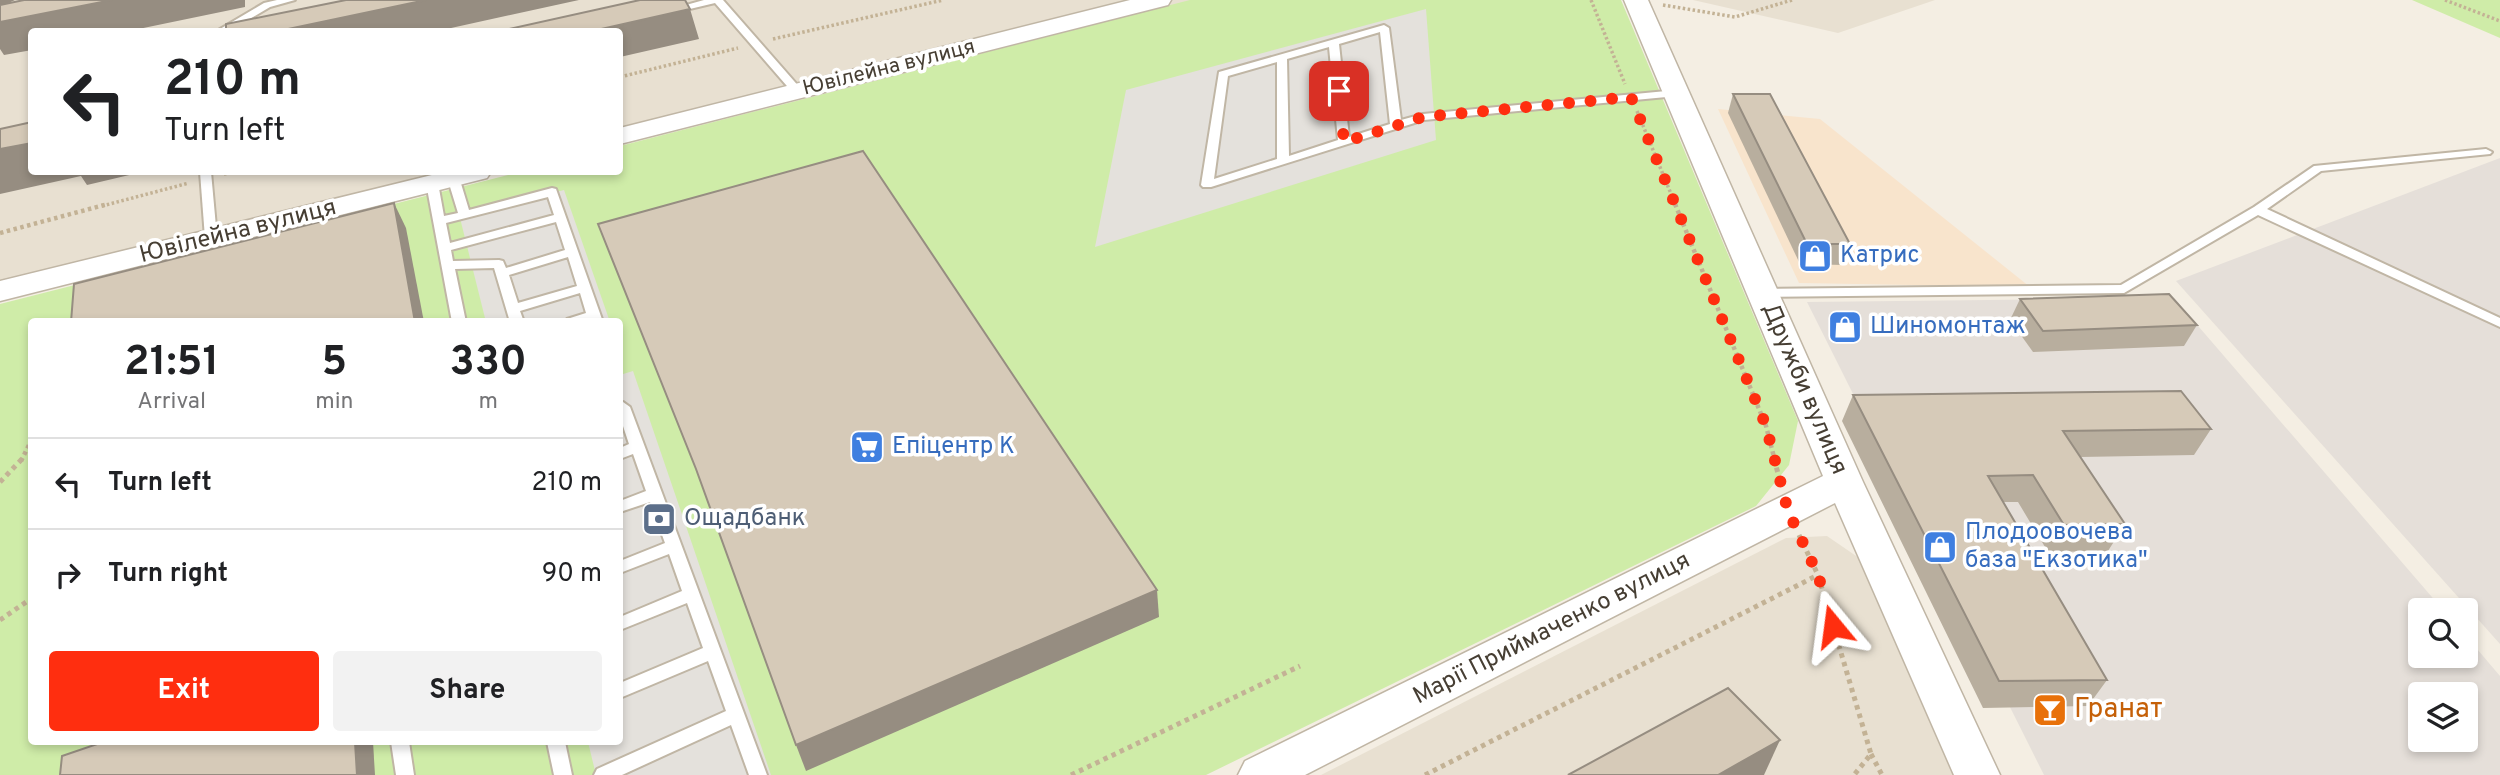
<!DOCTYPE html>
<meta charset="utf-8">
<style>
:root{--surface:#fff;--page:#f2f2f2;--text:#202124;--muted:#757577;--line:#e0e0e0;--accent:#ff2e0f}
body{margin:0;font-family:Overpass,sans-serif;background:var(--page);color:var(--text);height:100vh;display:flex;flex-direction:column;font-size:26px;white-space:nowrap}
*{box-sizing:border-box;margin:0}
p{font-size:23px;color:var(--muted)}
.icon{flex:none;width:38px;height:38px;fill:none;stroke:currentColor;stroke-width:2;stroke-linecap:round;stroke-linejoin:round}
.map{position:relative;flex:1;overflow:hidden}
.sheet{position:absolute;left:28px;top:318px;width:595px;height:427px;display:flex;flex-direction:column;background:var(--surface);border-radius:7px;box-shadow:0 4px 10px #0003}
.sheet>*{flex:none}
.guide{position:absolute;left:28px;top:28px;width:595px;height:147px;border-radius:7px;box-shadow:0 4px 10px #0003;background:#fff;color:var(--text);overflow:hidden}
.controls{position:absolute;left:2408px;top:598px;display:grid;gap:14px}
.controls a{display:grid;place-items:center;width:70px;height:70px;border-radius:7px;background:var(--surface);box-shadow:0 4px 10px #0003;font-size:35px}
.pin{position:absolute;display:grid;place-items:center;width:60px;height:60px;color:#fff;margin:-30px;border-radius:14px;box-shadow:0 4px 10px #0006}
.me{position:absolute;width:77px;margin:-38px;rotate:344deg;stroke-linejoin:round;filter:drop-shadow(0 0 5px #0008)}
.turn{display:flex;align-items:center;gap:24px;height:147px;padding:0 21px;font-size:32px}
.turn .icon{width:91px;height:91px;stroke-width:2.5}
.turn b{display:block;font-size:49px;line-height:60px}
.eta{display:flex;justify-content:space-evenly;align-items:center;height:119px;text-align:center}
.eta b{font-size:42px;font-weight:700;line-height:49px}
.primary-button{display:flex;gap:14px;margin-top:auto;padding:14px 21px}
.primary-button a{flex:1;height:80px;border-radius:7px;background:var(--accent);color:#fff;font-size:28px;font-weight:700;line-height:80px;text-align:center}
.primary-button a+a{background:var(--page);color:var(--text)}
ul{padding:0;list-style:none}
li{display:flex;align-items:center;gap:21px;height:91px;padding:0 21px;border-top:2px solid var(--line)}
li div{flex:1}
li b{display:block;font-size:26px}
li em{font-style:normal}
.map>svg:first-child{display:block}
.residential{fill:#e8e0d1}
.commercial{fill:#f8e4cc}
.industrial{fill:#e5dfd9;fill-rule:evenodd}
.green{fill:#cfeca8;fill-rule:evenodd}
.parking{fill:#e4e1dc}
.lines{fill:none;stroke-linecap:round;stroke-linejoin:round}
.service-casing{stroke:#c0b6a5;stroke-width:4}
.tertiary-casing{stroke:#c0b6a5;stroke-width:3}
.path-far2{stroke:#c3b295;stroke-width:3.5;stroke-dasharray:2.5 2.5;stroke-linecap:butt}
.path-far1{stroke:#c3b295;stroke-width:4.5;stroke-dasharray:3.5 3.5;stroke-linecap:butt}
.path{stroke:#c3b295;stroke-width:5;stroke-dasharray:4.5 4.5;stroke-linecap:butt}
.service{fill:#fff;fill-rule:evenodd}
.tertiary{fill:#fff;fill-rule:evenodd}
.wall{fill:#b8ae9e}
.shaded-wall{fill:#968d81}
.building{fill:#d6cab8;stroke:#968d81;stroke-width:2}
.route{stroke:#ff2e0f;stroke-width:12;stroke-dasharray:0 21.6}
.labels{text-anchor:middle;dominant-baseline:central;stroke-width:7;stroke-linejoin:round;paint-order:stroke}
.far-street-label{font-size:21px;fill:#463e33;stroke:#fff}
.street-label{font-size:24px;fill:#463e33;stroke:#fff}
.shop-label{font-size:24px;fill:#366cbe;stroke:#fff;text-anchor:start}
.service-label{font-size:24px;fill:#4e5e75;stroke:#fff;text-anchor:start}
.near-food-label{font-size:28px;fill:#c56008;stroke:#fff;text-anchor:start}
</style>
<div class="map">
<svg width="2500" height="775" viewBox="0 0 2500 775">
<rect width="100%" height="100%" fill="#f4eee3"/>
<g class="residential">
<polygon points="0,0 1259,0 808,88 620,136 620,32 32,32 32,172 477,172 0,291"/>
<polygon points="1693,0 1935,0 1838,33"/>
<polygon points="1827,536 1862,560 1953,775 1321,775 1786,538"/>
</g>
<polygon class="commercial" points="1718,109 1820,119 2030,287 1799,283"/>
<g class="industrial">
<polygon points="2500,158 2500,644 2176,281"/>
<path d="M 2174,298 L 2444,611 L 2420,611 L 2420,656 L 2466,656 L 2466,636 L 2500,676 L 2500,775 L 2044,775 L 1807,302 ZM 2420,695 L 2466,695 L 2466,740 L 2420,740 Z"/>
</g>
<g class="green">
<path d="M 1190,0 L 1621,0 L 1798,421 L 1789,465 L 1756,506 L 1206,775 L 0,775 L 0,304 L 520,172 L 620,172 L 620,146 ZM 32,322 L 620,322 L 620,742 L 32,742 Z"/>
<polygon points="2412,0 2500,0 2500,38"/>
</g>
<g class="parking">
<polygon points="1426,9 1436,140 1095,247 1126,90"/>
<polygon points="564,190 610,322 486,322 460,218"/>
<polygon points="633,371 771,775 596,775 588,742 620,742 620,375"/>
</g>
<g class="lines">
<g class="service-casing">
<g id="service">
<polygon points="277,0 295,0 270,7 228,32 215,32 264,3"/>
<polygon points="704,0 723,0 801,89 801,93 793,93 715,3 673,13 668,10"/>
<path d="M 1384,25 L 1389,28 L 1401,120 L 1423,114 L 1677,90 L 1682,93 L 1677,96 L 1424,120 L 1211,187 L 1203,187 L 1201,185 L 1219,72 ZM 1380,32 L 1390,124 L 1349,137 L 1339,44 ZM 1329,47 L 1338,140 L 1289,156 L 1287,59 ZM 1277,62 L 1277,159 L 1214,179 L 1228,76 Z"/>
<polygon points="2486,149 2492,152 2490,154 2321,171 2267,209 2500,318 2500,327 2258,215 2124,293 1763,297 1757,293 1763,289 2121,285 2254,207 2314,166"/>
<polygon points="200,172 211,172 217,238 211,242 205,238"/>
<path d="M 453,174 L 459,177 L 469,210 L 552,188 L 556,189 L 603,322 L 565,322 L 567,319 L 586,313 L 580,293 L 520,311 L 524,322 L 510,322 L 494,268 L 455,269 L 466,322 L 452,322 L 426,183 L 432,179 L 438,183 L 444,216 L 458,213 L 447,177 ZM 548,197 L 554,215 L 450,243 L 446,223 ZM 556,222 L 565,250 L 506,268 L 503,261 L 499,260 L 453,261 L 451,250 ZM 568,257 L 577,286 L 518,303 L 509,275 Z"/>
<polygon points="623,402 630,407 767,775 749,775 731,725 622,775 594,775 597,769 726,711 708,661 620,698 620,683 703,648 687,603 620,630 620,617 682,591 669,554 620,573 620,561 665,543 650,502 620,512 620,501 646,491 633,454 620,459 620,448 629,444 620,417 620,403"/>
<polygon points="391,742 409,742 414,775 396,775"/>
<polygon points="547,742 565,742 572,775 554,775"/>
</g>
</g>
<g class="tertiary-casing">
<g id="tertiary">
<polygon points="1130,0 1171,0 1168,5 620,144 620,128"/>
<polygon points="1624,0 1648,0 1863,482 2000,775 1954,775 1835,503 1305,775 1238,775 1245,761 1823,476"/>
<polygon points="444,172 491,172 487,178 0,301 0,281"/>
</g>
</g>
<g class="path-far2">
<polyline points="1591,0 1625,84"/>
<polyline points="2445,0 2500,21"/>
<polyline points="1663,5 1735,17 1792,0"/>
<polyline points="773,39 943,0"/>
<polyline points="620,77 738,48"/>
<polyline points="1637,111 1676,206"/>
<polyline points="224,174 235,172"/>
<polyline points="102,206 189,183"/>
</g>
<g class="path-far1">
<polyline points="1675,204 1766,426 1775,461"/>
<polyline points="0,233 108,204"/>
<polyline points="21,461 32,439"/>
</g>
<g class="path">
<polyline points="1774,459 1781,484"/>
<polyline points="0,482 22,459"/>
<polyline points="1799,535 1818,575 1871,754 1854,775"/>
<polyline points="0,620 32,598"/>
<polyline points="1871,754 1882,775"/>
<polyline points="1071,775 1300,666"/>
<polyline points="1425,775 1818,575"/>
</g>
<use href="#service" class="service"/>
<use href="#tertiary" class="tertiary"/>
</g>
<g class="wall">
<polygon points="1733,94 1850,244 1843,265 1800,264 1728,113"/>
<polygon points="2020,299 2197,325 2184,346 2033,352 2010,320"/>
<polygon points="1853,395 2211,429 2194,455 2080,457 2125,524 2108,551 2048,552 2018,502 2003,502 2107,680 2088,706 1983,708 1842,421"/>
</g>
<g class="shaded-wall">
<polygon points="0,0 15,0 0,7"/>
<polygon points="112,0 245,0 245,7 124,32 32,32 32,50 4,55 0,49 0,22"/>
<polygon points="426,0 579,0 433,32 274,32"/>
<polygon points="690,9 699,39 620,57 620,32 588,32"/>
<polygon points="32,143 32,172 142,172 87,185 81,176 0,194 0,149"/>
<polygon points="394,203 406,228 424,322 415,322"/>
<polygon points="1157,590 1159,617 806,771 796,745"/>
<polygon points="1780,740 1764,775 1718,775"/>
<polygon points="355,742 373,742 375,775 357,775"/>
</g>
<g class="building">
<polygon points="24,0 112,0 0,22 0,5"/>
<polygon points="346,0 426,0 274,32 226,32 226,24"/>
<polygon points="640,0 685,0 690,9 588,32 496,32"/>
<polygon points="1733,94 1770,94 1850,244 1807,244"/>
<polygon points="32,122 32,143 0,149 0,129"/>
<polygon points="863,151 1157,590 796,745 696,469 598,224"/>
<polygon points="394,203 415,322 71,322 74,284"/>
<polygon points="2169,294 2197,325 2043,331 2020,299"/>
<polygon points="2181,391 2211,429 2063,431 2125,524 2064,525 2033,475 1988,476 2107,680 1999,681 1853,395"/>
<polygon points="1728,688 1780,740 1718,775 1568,775"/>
<polygon points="103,742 355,742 357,775 60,775 62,756"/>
</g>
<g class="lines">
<polyline class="route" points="1339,91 1344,142 1423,117 1631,97 1766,426 1788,511 1818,575 1833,626"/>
</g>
<defs>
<g id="shop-square" transform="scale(1.75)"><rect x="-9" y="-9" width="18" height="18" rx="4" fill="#3f7fe0" stroke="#fff"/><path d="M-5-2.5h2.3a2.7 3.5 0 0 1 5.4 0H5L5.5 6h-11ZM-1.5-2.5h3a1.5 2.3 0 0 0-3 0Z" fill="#fff"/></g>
<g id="supermarket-square" transform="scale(1.75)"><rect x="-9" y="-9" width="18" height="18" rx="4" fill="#3f7fe0" stroke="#fff"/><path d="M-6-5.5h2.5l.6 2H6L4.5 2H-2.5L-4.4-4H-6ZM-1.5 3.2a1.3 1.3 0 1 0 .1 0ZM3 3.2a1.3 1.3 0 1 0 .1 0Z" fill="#fff"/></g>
<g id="bank-square" transform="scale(1.75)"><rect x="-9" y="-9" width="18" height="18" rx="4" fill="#5c6f8a" stroke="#fff"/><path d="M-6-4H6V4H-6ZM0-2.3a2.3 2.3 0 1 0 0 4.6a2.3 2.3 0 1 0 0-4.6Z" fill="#fff"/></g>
<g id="bar-square" transform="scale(1.75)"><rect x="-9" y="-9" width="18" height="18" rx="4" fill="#e8710a" stroke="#fff"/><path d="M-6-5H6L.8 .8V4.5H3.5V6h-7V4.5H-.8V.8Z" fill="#fff"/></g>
</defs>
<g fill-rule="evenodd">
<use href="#shop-square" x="1815" y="256"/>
<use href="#shop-square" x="1845" y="327"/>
<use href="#supermarket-square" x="867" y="447"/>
<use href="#bank-square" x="659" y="519"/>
<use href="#shop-square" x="1940" y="547"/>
<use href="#bar-square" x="2050" y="710"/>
</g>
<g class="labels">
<g class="far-street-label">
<text transform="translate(889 68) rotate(-14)">Ювілейна вулиця</text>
</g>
<g class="street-label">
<text transform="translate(238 232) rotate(-14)">Ювілейна вулиця</text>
<text transform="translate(1804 389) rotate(67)">Дружби вулиця</text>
<text transform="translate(1552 629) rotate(-27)">Марії Приймаченко вулиця</text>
</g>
<g class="shop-label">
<text x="1840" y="256">Катрис</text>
<text x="1870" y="327">Шиномонтаж</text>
<text x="892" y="447">Епіцентр К</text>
<text x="1965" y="533">Плодоовочева<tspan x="1965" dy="28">база "Екзотика"</tspan></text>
</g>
<g class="service-label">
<text x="684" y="519">Ощадбанк</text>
</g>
<g class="near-food-label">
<text x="2074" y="710">Гранат</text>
</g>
</g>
</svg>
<div class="controls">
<a><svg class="icon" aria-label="search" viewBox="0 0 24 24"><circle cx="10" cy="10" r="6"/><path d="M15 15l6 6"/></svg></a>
<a><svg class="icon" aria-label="layers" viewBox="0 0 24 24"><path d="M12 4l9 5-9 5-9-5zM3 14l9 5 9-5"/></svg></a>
</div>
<div class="pin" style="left:1339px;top:91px;background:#d93025"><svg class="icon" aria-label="arrive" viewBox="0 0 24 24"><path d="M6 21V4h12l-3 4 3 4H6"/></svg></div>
<svg class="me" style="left:1833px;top:626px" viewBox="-20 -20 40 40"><path d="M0-17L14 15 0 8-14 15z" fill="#ff2e0f" stroke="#fff" stroke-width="4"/></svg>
<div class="guide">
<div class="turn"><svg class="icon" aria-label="left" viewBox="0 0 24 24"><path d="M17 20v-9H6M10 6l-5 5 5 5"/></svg><div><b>210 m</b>Turn left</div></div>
</div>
<section class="sheet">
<div class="eta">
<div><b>21:51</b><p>Arrival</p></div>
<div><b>5</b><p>min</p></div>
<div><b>330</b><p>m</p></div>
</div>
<ul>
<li><svg class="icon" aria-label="left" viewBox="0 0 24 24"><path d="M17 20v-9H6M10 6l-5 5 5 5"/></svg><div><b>Turn left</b></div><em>210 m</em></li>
<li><svg class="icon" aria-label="right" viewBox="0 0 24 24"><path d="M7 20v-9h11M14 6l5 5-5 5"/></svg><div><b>Turn right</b></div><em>90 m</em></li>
</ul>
<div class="primary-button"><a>Exit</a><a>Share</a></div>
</section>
</div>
